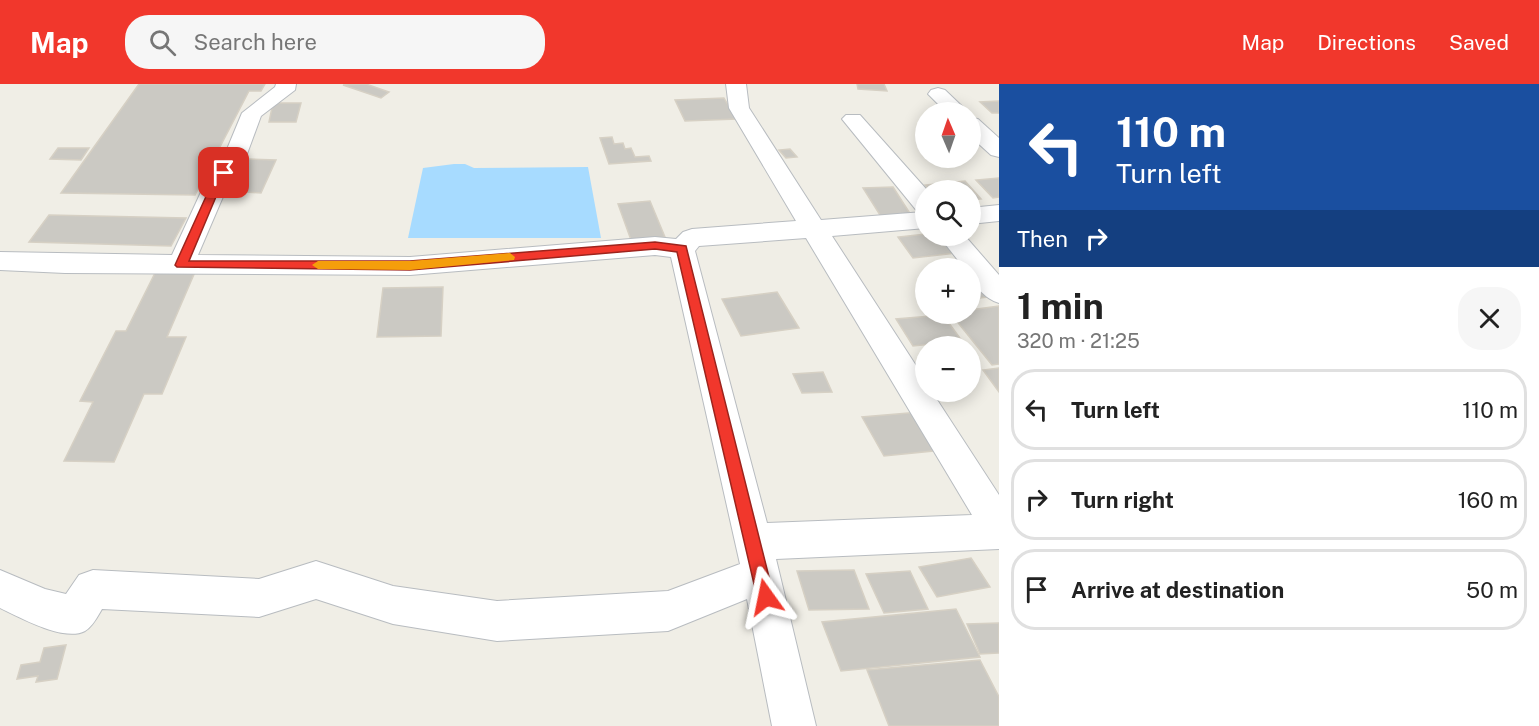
<!DOCTYPE html>
<meta charset="utf-8">
<style>
:root{--surface:#fff;--page:#f6f6f6;--text:#222;--muted:#767676;--line:#e0e0e0;--accent:#f1372c}
body{margin:0;font-family:"Public Sans",sans-serif;background:var(--page);color:var(--text);height:100vh;display:flex;flex-direction:column;font-size:22px;white-space:nowrap}
*{box-sizing:border-box;margin:0}
p{font-size:20px;color:var(--muted)}
.icon{flex:none;width:33px;height:33px;fill:none;stroke:currentColor;stroke-width:2;stroke-linecap:round;stroke-linejoin:round}
.map{position:relative;flex:1;overflow:hidden}
.sheet{display:flex;flex-direction:column;background:var(--surface);width:540px}
.sheet>*{flex:none}
.hud{background:#1a4fa0;color:#fff;overflow:hidden}
.needle{width:39px;rotate:358deg}
.fabs{position:absolute;left:915px;top:18px;display:grid;gap:12px}
.fabs a{display:grid;place-items:center;width:66px;height:66px;border-radius:50%;background:var(--surface);box-shadow:0 3px 15px #0003;font-size:30px}
.pin{position:absolute;display:grid;place-items:center;width:51px;height:51px;color:#fff;margin:-26px;border-radius:12px;box-shadow:0 3px 9px #0006}
.me{position:absolute;width:66px;margin:-33px;rotate:348deg;stroke-linejoin:round;filter:drop-shadow(0 0 4px #0008)}
.turn{display:flex;align-items:center;gap:21px;height:126px;padding:0 18px;font-size:27px}
.turn .icon{width:78px;height:78px;stroke-width:2.5}
.turn b{display:block;font-size:42px;line-height:51px}
.then{display:flex;align-items:center;height:57px;padding:0 18px;background:#0003;gap:12px;font-size:22px}
.round{display:grid;place-items:center;flex:none;width:63px;height:63px;border-radius:24px;background:var(--page)}
.summary{display:flex;align-items:center;justify-content:space-between;height:102px;padding:0 18px}
h1{font-size:36px;font-weight:700;line-height:45px}
ul{padding:0;list-style:none}
li{display:flex;align-items:center;gap:18px;height:81px;margin:0 12px 9px;padding:0 6px;border:3px solid var(--line);border-radius:24px}
li div{flex:1}
li b{display:block;font-size:22px}
li em{font-style:normal}
header{display:flex;align-items:center;gap:36px;box-sizing:border-box;height:84px;padding:0 30px;background:var(--accent);color:#fff}
header strong{font-size:28px}
nav{display:flex;gap:33px;margin-inline-start:auto;font-size:21px}
.search{width:420px;height:54px;background:var(--page);display:flex;align-items:center;gap:15px;box-sizing:border-box;padding:0 21px;border-radius:24px;color:var(--muted);font-size:22px}
main{display:flex;flex:1;min-height:0}
.map>svg:first-child{display:block}
.water{fill:#a7dbff}
.building{fill:#cbc9c3;stroke:#d6d0c4;stroke-width:1.5}
.lines{fill:none;stroke-linecap:round;stroke-linejoin:round}
.minor-casing{stroke:#b8bcc0;stroke-width:2}
.minor{fill:#fff;fill-rule:evenodd}
.route{fill:#f1372c;stroke:#9d241d;stroke-width:1.5}
.slow{fill:#f59e0b}
</style>
<header>
<strong>Map</strong>
<div class="search"><svg class="icon" aria-label="search" viewBox="0 0 24 24"><circle cx="10" cy="10" r="6"/><path d="M15 15l6 6"/></svg>Search here</div>
<nav><a>Map</a><a>Directions</a><a>Saved</a></nav>
</header>
<main>
<div class="map">
<svg width="999" height="642" viewBox="0 0 999 642">
<rect width="100%" height="100%" fill="#f0eee6"/>
<polygon class="water" points="454,80 465,80 474,84 588,83 601,154 408,154 423,84"/>
<g class="building">
<polygon points="139,0 265,0 261,7 249,7 195,111 61,109"/>
<polygon points="366,0 389,8 381,14 343,1"/>
<polygon points="857,0 884,0 887,7 858,5"/>
<polygon points="724,14 736,35 685,37 675,16"/>
<polygon points="999,17 999,29 992,29 980,18"/>
<polygon points="273,19 301,19 296,38 269,38"/>
<polygon points="612,53 614,60 623,59 625,65 631,64 635,73 649,72 651,77 609,80 600,54"/>
<polygon points="58,64 89,64 81,76 50,75"/>
<polygon points="790,65 797,73 786,74 779,66"/>
<polygon points="246,75 276,76 261,109 229,107"/>
<polygon points="999,94 999,113 993,114 976,96"/>
<polygon points="965,97 981,115 970,116 970,106 930,106 925,101"/>
<polygon points="893,103 911,131 880,131 863,104"/>
<polygon points="650,117 665,153 631,156 618,120"/>
<polygon points="49,131 186,134 171,162 29,158"/>
<polygon points="926,150 942,152 957,169 913,174 898,153"/>
<polygon points="156,187 195,188 167,253 186,253 162,310 144,310 114,378 64,377 93,318 80,317 116,247 126,247"/>
<polygon points="970,190 971,190 990,213 970,215"/>
<polygon points="443,203 441,252 377,253 383,204"/>
<polygon points="777,208 799,244 741,252 722,215"/>
<polygon points="999,222 999,280 992,281 951,230 970,230 970,226"/>
<polygon points="943,231 962,257 913,262 896,235"/>
<polygon points="999,284 999,308 983,286"/>
<polygon points="823,288 832,308 802,309 793,290"/>
<polygon points="920,328 943,366 884,372 862,333"/>
<polygon points="971,474 990,503 937,513 919,483"/>
<polygon points="854,486 869,525 809,526 797,487"/>
<polygon points="910,487 928,525 884,529 866,490"/>
<polygon points="956,525 980,573 841,587 822,538"/>
<polygon points="999,539 999,569 980,570 967,540"/>
<polygon points="66,561 57,595 36,598 38,592 17,595 21,581 40,578 44,564"/>
<polygon points="980,576 999,613 999,642 889,642 867,586"/>
</g>
<g class="lines">
<g class="minor-casing">
<g id="minor">
<path d="M 276,0 L 296,0 L 295,6 L 261,32 L 247,70 L 225,108 L 198,171 L 410,173 L 655,153 L 676,155 L 683,148 L 692,145 L 796,137 L 729,24 L 726,0 L 746,0 L 749,24 L 821,136 L 923,128 L 917,127 L 842,35 L 846,31 L 860,31 L 927,106 L 926,144 L 832,152 L 926,297 L 926,308 L 932,308 L 999,411 L 999,465 L 776,475 L 816,642 L 772,642 L 747,515 L 668,547 L 497,557 L 393,540 L 316,515 L 259,533 L 102,525 C 98,532 92,543 85,547 C 64,558 21,534 0,524 L 0,486 L 45,505 L 66,510 L 79,491 L 93,486 L 259,495 L 316,477 L 393,502 L 497,517 L 668,507 L 740,480 L 671,173 L 655,171 L 410,191 L 65,189 L 0,186 L 0,168 L 172,171 L 201,108 L 225,70 L 242,29 L 275,3 ZM 806,154 L 972,431 L 767,439 L 695,167 L 699,162 Z"/>
<polygon points="938,4 945,6 968,28 946,28 928,10 931,6"/>
<polygon points="970,34 978,35 999,54 999,73 991,71 970,52"/>
<polygon points="999,121 999,137 970,140 970,124"/>
<path d="M 939,152 L 965,152 L 999,191 L 999,219 C 985,215 970,199 970,184 L 964,184 Z"/>
</g>
</g>
<use href="#minor" class="minor"/>
</g>
<polygon class="route" points="224,86 229,89 218,108 189,177 410,177 655,158 686,162 774,513 772,518 766,521 760,518 757,513 677,168 655,165 410,186 177,183 175,181 208,108 221,87"/>
<polygon class="slow" points="510,169 515,173 514,176 410,186 318,185 312,181 318,177 410,177"/>
</svg>
<div class="fabs">
<a><svg class="needle" viewBox="-14 -14 28 28"><path d="M0-13l5 13h-10z" fill="#e53935"/><path d="M0 13l5-13h-10z" fill="#767676"/></svg></a>
<a><svg class="icon" aria-label="search" viewBox="0 0 24 24"><circle cx="10" cy="10" r="6"/><path d="M15 15l6 6"/></svg></a>
<a>+</a>
<a>−</a>
</div>
<div class="pin" style="left:224px;top:89px;background:#d93025"><svg class="icon" aria-label="arrive" viewBox="0 0 24 24"><path d="M6 21V4h12l-3 4 3 4H6"/></svg></div>
<svg class="me" style="left:766px;top:513px" viewBox="-20 -20 40 40"><path d="M0-17L14 15 0 8-14 15z" fill="#f1372c" stroke="#fff" stroke-width="4"/></svg>
</div>
<section class="sheet">
<div class="hud">
<div class="turn"><svg class="icon" aria-label="left" viewBox="0 0 24 24"><path d="M17 20v-9H6M10 6l-5 5 5 5"/></svg><div><b>110 m</b>Turn left</div></div>
<div class="then">Then<svg class="icon" aria-label="right" viewBox="0 0 24 24"><path d="M7 20v-9h11M14 6l5 5-5 5"/></svg></div>
</div>
<div class="summary"><div><h1>1 min</h1><p>320 m · 21:25</p></div><a class="round"><svg class="icon" aria-label="close" viewBox="0 0 24 24"><path d="M6 6l12 12M18 6L6 18"/></svg></a></div>
<ul>
<li><svg class="icon" aria-label="left" viewBox="0 0 24 24"><path d="M17 20v-9H6M10 6l-5 5 5 5"/></svg><div><b>Turn left</b></div><em>110 m</em></li>
<li><svg class="icon" aria-label="right" viewBox="0 0 24 24"><path d="M7 20v-9h11M14 6l5 5-5 5"/></svg><div><b>Turn right</b></div><em>160 m</em></li>
<li><svg class="icon" aria-label="arrive" viewBox="0 0 24 24"><path d="M6 21V4h12l-3 4 3 4H6"/></svg><div><b>Arrive at destination</b></div><em>50 m</em></li>
</ul>
</section>
</main>
